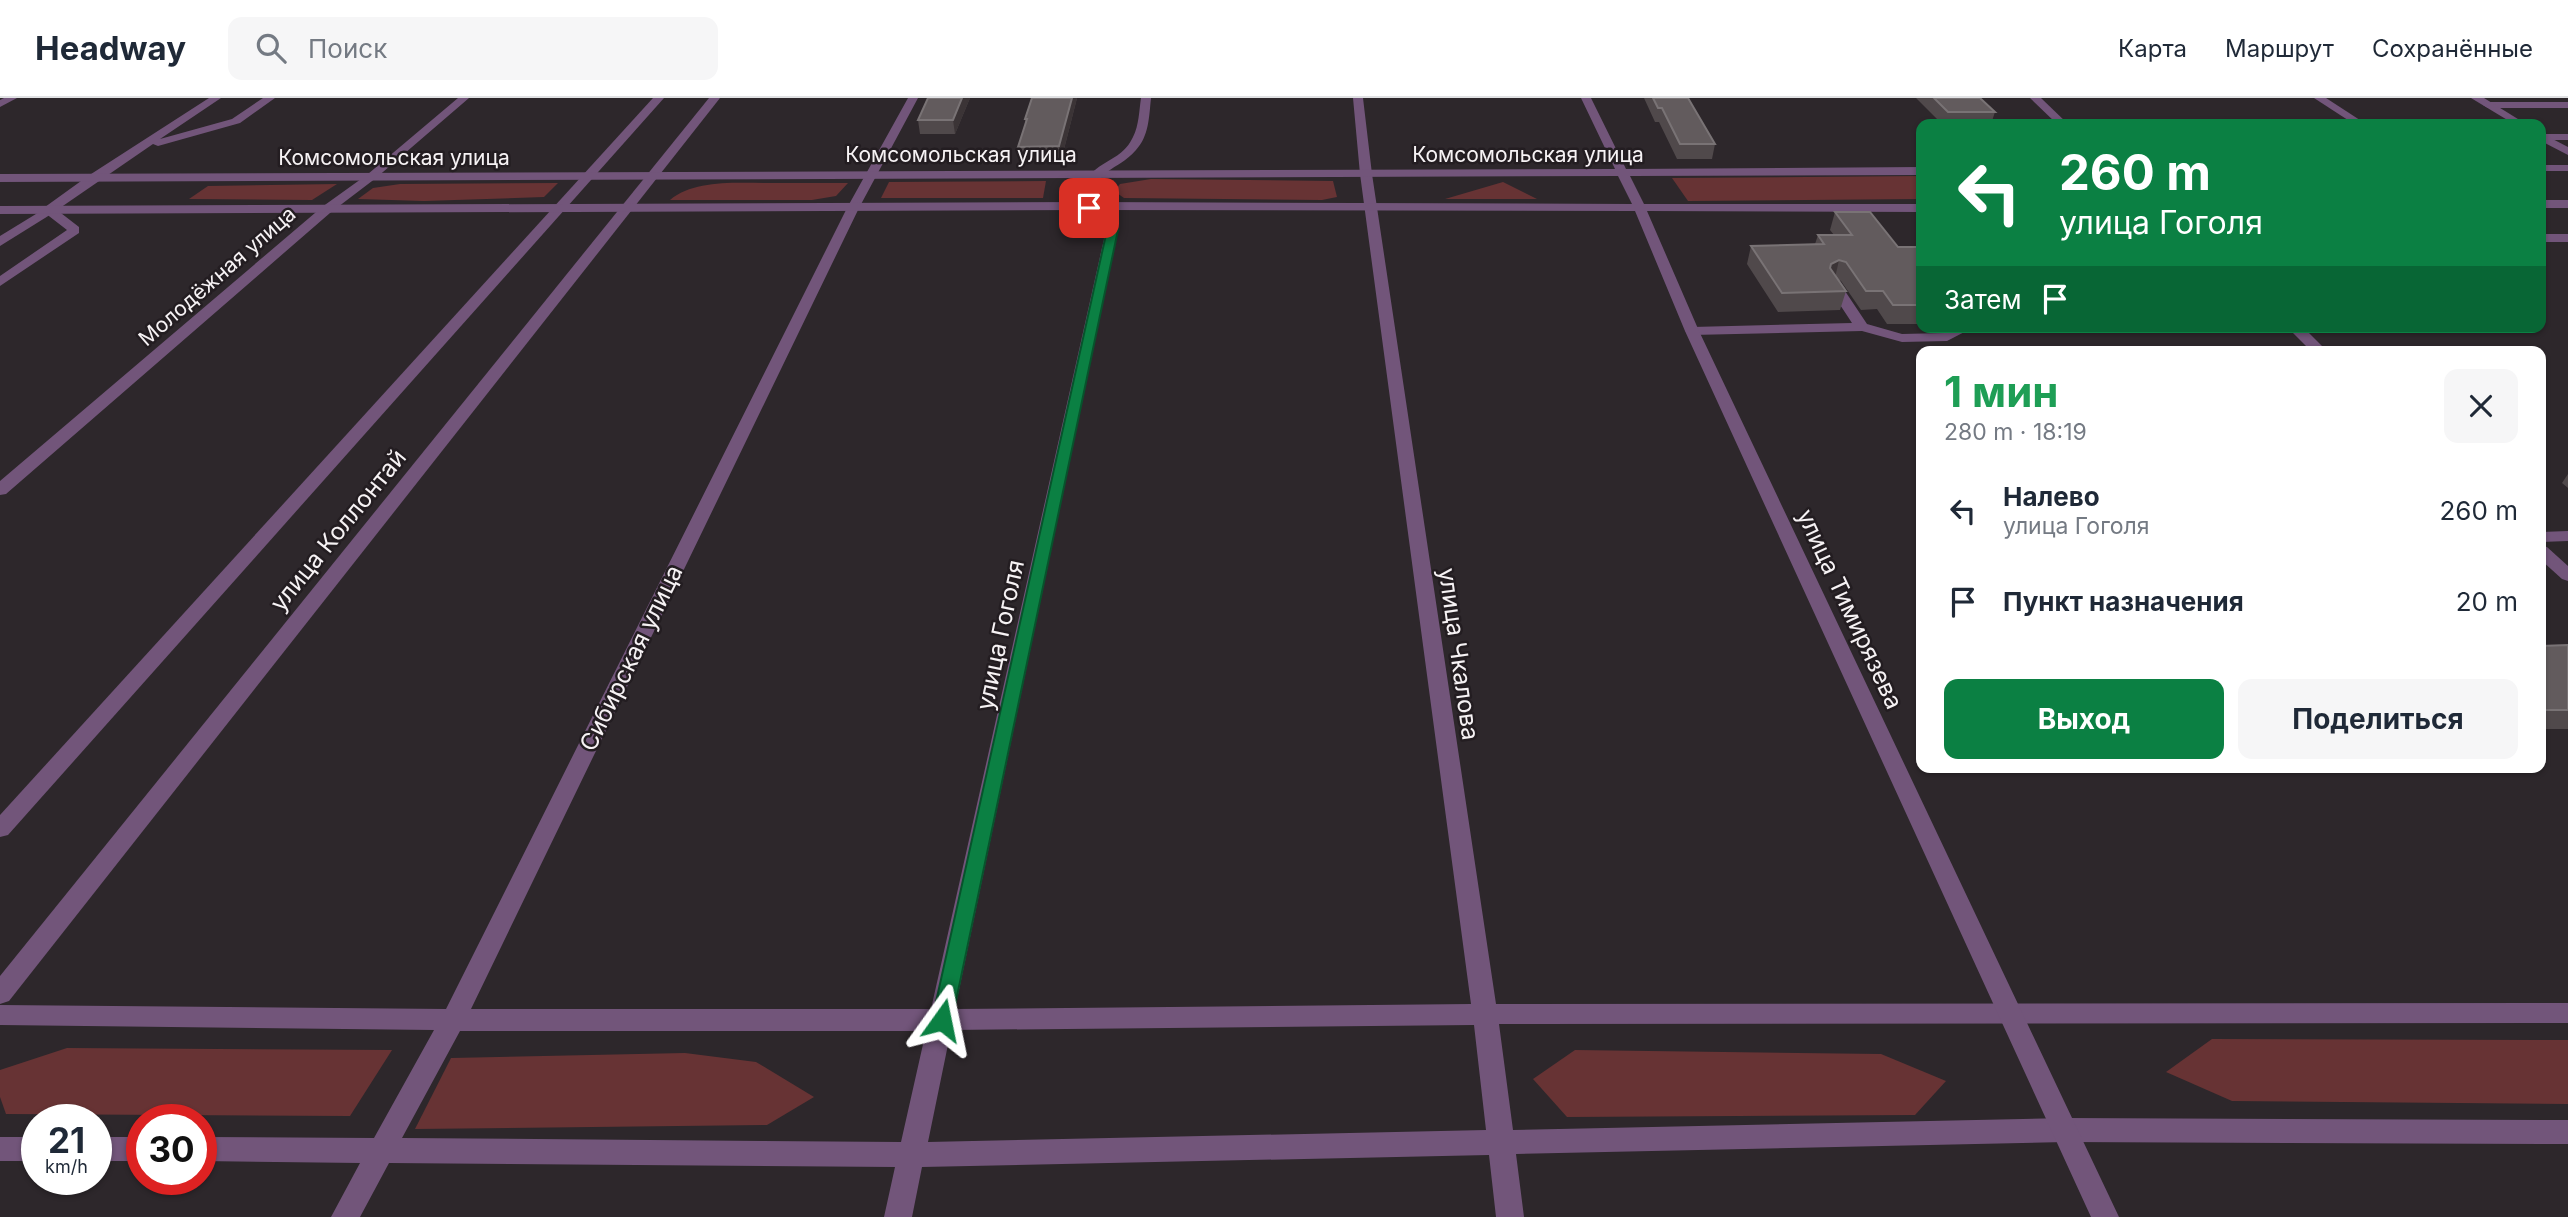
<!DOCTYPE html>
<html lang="ru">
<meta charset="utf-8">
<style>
:root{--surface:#fff;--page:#f6f6f7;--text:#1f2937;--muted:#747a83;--line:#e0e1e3;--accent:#0b8043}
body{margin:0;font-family:Inter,sans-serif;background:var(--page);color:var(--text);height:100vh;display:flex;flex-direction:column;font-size:26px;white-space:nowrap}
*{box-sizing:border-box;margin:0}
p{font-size:23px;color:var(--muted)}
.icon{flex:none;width:38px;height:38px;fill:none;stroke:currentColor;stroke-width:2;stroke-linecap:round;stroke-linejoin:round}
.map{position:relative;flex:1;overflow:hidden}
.drawer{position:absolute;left:1916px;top:248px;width:630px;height:427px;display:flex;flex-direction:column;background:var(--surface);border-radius:14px;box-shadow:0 2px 5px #0004}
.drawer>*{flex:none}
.guide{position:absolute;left:1916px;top:21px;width:630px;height:214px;border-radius:14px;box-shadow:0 2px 5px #0004;background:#0b8043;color:#fff;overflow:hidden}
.speed{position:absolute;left:21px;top:1006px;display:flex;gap:14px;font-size:35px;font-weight:700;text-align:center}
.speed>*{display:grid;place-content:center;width:91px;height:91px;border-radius:50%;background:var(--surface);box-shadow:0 2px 5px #0004;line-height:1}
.speed small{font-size:18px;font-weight:400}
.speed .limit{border:10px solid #d22;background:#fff;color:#111}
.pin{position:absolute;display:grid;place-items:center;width:60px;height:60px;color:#fff;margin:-30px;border-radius:14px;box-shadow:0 4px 10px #0006}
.me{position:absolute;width:77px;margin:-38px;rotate:12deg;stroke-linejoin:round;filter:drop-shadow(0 0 5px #0008)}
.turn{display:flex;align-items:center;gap:24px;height:147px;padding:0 28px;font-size:32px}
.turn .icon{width:91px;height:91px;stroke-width:2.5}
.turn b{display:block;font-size:49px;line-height:60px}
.then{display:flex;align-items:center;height:66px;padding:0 28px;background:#0003;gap:14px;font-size:26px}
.round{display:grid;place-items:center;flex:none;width:74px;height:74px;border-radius:14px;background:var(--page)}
.headline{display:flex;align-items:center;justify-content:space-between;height:119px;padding:0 28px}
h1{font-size:42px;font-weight:700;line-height:52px;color:#1e9e55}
.button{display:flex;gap:14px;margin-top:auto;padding:14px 28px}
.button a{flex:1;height:80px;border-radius:14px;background:var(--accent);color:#fff;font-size:28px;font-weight:700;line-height:80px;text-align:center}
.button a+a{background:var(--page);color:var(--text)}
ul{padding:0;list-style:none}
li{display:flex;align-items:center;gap:21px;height:91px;padding:0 28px}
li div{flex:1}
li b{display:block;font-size:26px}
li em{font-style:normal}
header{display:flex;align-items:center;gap:42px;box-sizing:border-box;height:98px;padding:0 35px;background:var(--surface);border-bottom:2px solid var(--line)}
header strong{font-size:33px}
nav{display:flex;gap:38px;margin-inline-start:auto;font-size:24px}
.search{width:490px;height:63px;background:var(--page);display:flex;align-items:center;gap:18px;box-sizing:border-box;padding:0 24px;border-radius:14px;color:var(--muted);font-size:26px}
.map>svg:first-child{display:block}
.green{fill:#673334}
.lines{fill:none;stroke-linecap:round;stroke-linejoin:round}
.service{fill:#72557a;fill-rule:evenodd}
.minor{fill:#72557a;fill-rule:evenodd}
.tertiary{fill:#72557a;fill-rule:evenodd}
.wall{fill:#50494b}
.shaded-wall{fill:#3b3436}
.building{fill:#625b5d;stroke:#797375;stroke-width:2}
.route{fill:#0b8043;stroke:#07532c;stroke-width:2}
.labels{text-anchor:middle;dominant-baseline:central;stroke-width:5;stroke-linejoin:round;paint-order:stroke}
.far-street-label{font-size:21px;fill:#f6f2f4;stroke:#231d21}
.street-label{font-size:24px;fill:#f6f2f4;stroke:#231d21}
</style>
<header>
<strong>Headway</strong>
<div class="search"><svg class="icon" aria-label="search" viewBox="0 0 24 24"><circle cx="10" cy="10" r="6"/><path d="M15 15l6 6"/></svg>Поиск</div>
<nav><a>Карта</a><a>Маршрут</a><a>Сохранённые</a></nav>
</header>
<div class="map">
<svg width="2568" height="1119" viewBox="0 0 2568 1119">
<rect width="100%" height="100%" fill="#2d272b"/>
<g class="green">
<polygon points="1921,78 1921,101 1688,103 1672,80"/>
<polygon points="1151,81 1333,83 1337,99 1322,102 1124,100 1114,93 1120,86"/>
<polygon points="1046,83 1043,100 881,100 889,84"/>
<polygon points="1503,84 1537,101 1445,101"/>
<polygon points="558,85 544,99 424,103 358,101 373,90 400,86"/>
<path d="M 781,85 L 848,85 L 836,98 L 812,102 L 670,102 C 697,79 747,86 781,85 Z"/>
<polygon points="337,86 312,102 189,101 208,88"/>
<polygon points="2212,941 2568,942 2568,1006 2232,1003 2166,974"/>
<polygon points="67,950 392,952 350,1018 6,1016 0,999 0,972"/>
<polygon points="1575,952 1881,956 1946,983 1915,1017 1567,1019 1533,981"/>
<polygon points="685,955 756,964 814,999 767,1027 415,1031 451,960"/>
</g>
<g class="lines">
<g class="service">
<polygon points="2030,0 2041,0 2068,26 2057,26"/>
<polygon points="2314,0 2326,0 2366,26 2354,26"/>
<polygon points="2568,4 2568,10 2488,10 2483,7 2488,4"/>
<polygon points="2541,36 2568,36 2568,42 2542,42"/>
<polygon points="49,108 55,112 53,115 0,148 0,138"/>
<rect x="2541" y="136" width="27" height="8"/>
<polygon points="1834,183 1839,184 1867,226 1902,236 1944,235 1955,229 1974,229 1947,243 1902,244 1862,233 1692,237 1685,233 1692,229 1852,225 1827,187"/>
<polygon points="2568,433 2568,443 2541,444 2541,434"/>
</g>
<g class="minor">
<polygon points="4,0 17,0 0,9 0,2"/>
<polygon points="209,0 221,0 160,41 232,21 263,0 275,0 240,25 158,48 153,46 57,112 79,129 79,135 0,188 0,178 67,132 45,115 45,109 88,78"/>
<polygon points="458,0 469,0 376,80 330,115 6,396 0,397 0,383 322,109 368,76"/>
<polygon points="653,0 664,0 8,737 0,739 0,717"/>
<polygon points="709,0 720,0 9,903 0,906 0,878"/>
<path d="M 908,0 L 918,0 L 859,110 L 471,911 L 931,911 L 1106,132 L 1102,122 L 1080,106 C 1086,57 1118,71 1133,39 C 1139,27 1139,13 1141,0 L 1151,0 C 1149,19 1149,38 1136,52 C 1116,75 1096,68 1092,105 L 1111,117 L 1118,132 L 955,911 L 1471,906 L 1360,76 L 1353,0 L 1363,0 L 1372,76 L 1496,906 L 2568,905 L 2568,925 L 1499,926 L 1513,1032 L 2065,1020 L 2568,1022 L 2568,1046 L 2065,1044 L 1516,1056 L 1524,1119 L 1496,1119 L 1489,1057 L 922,1069 L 912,1119 L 884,1119 L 895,1069 L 389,1065 L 360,1119 L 331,1119 L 360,1065 L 201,1063 L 201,1039 L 374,1040 L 434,932 L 0,927 L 0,907 L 446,911 L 847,110 ZM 1474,927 L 1486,1032 L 928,1044 L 951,932 ZM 460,933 L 926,933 L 901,1044 L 402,1040 Z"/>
<polygon points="2471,0 2484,0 2526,26 2514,26"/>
<polygon points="2541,35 2568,49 2568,57 2541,43"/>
<polygon points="2287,229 2303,229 2328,254 2312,254"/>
<polygon points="2541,448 2547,449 2568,468 2568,483 2562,481 2541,462"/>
<rect x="0" y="1039" width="37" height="24"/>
<rect x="96" y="1039" width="46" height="24"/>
</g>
<g class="tertiary">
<polygon points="1581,0 1591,0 1626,71 1922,69 1922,77 1630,78 1644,106 1922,106 1922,114 1647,113 1699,233 2119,1119 2091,1119 1685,233 1635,113 1087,112 0,116 0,108 1087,104 1632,106 1618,78 0,84 0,76 1615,71"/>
<rect x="2541" y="67" width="27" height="6"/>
<rect x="2541" y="102" width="27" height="8"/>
</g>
</g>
<g class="wall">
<polygon points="928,0 970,0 955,36 920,36 918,22"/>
<polygon points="1032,0 1077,0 1061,63 1020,63 1018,49 1026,26 1025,21"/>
<polygon points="1644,0 1688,0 1715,46 1712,61 1677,61 1659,24 1655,24"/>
<polygon points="1916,0 1980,0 1995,14 1991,26 1942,26"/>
<polygon points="1835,114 1898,149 1922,149 1922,226 1887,226 1877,211 1861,212 1841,183 1837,181 1846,193 1840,212 1778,214 1747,166 1751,148 1815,146 1818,137 1834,137 1830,132"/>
<polygon points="2568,376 2568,390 2562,385"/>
<polygon points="2568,547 2568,631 2541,631 2541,548"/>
</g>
<g class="shaded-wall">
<polygon points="962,0 970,0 955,36 953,22"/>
<polygon points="1072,0 1077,0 1061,63 1059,48"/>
<polygon points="1839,162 1835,180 1826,185 1831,166"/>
</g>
<g class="building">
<polygon points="928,0 962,0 953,22 918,22"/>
<polygon points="1032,0 1072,0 1059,48 1018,49 1027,21 1025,21"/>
<polygon points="1653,0 1688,0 1715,46 1680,46 1662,10 1658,10"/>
<polygon points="1934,0 1980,0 1995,14 1948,14"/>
<polygon points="1835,114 1870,114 1898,149 1922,149 1922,207 1893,207 1883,193 1866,193 1846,164 1839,162 1831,166 1830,170 1846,193 1782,195 1751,148 1824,146 1818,137 1852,137"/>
<polygon points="2568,547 2568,612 2541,612 2541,548"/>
</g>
<path class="route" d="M 1085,108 C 1102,107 1112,118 1118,132 L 952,922 L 949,929 L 942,931 L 935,929 L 932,922 L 1107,132 L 1103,121 L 1085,112 Z"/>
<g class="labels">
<g class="far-street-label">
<text x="961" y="56">Комсомольская улица</text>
<text x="1528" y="56">Комсомольская улица</text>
<text x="394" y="59">Комсомольская улица</text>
<text transform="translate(217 178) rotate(-41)">Молодёжная улица</text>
</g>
<g class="street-label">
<text transform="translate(338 432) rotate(-51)">улица Коллонтай</text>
<text transform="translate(1850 511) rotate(65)">улица Тимирязева</text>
<text transform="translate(1000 537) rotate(-78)">улица Гоголя</text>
<text transform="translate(1459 556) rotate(82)">улица Чкалова</text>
<text transform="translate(631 560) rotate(-64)">Сибирская улица</text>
</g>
</g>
</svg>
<div class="speed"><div>21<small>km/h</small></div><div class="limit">30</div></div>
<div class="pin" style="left:1089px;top:110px;background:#d93025"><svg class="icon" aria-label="arrive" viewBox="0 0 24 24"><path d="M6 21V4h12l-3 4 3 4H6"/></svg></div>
<svg class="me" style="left:942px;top:922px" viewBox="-20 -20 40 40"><path d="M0-17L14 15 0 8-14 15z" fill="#0b8043" stroke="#fff" stroke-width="4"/></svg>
<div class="guide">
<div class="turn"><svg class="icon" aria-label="left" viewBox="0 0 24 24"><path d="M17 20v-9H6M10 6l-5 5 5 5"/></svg><div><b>260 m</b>улица Гоголя</div></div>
<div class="then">Затем<svg class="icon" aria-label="arrive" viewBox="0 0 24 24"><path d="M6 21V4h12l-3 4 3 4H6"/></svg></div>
</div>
<section class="drawer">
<div class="headline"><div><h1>1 мин</h1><p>280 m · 18:19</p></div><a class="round"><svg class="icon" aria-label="close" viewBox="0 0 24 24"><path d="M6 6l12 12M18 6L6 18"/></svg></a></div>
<ul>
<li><svg class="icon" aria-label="left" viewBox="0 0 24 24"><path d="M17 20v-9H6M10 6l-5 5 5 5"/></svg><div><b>Налево</b><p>улица Гоголя</p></div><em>260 m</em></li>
<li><svg class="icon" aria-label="arrive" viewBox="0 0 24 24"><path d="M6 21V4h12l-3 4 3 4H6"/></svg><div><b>Пункт назначения</b></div><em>20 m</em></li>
</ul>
<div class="button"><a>Выход</a><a>Поделиться</a></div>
</section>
</div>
